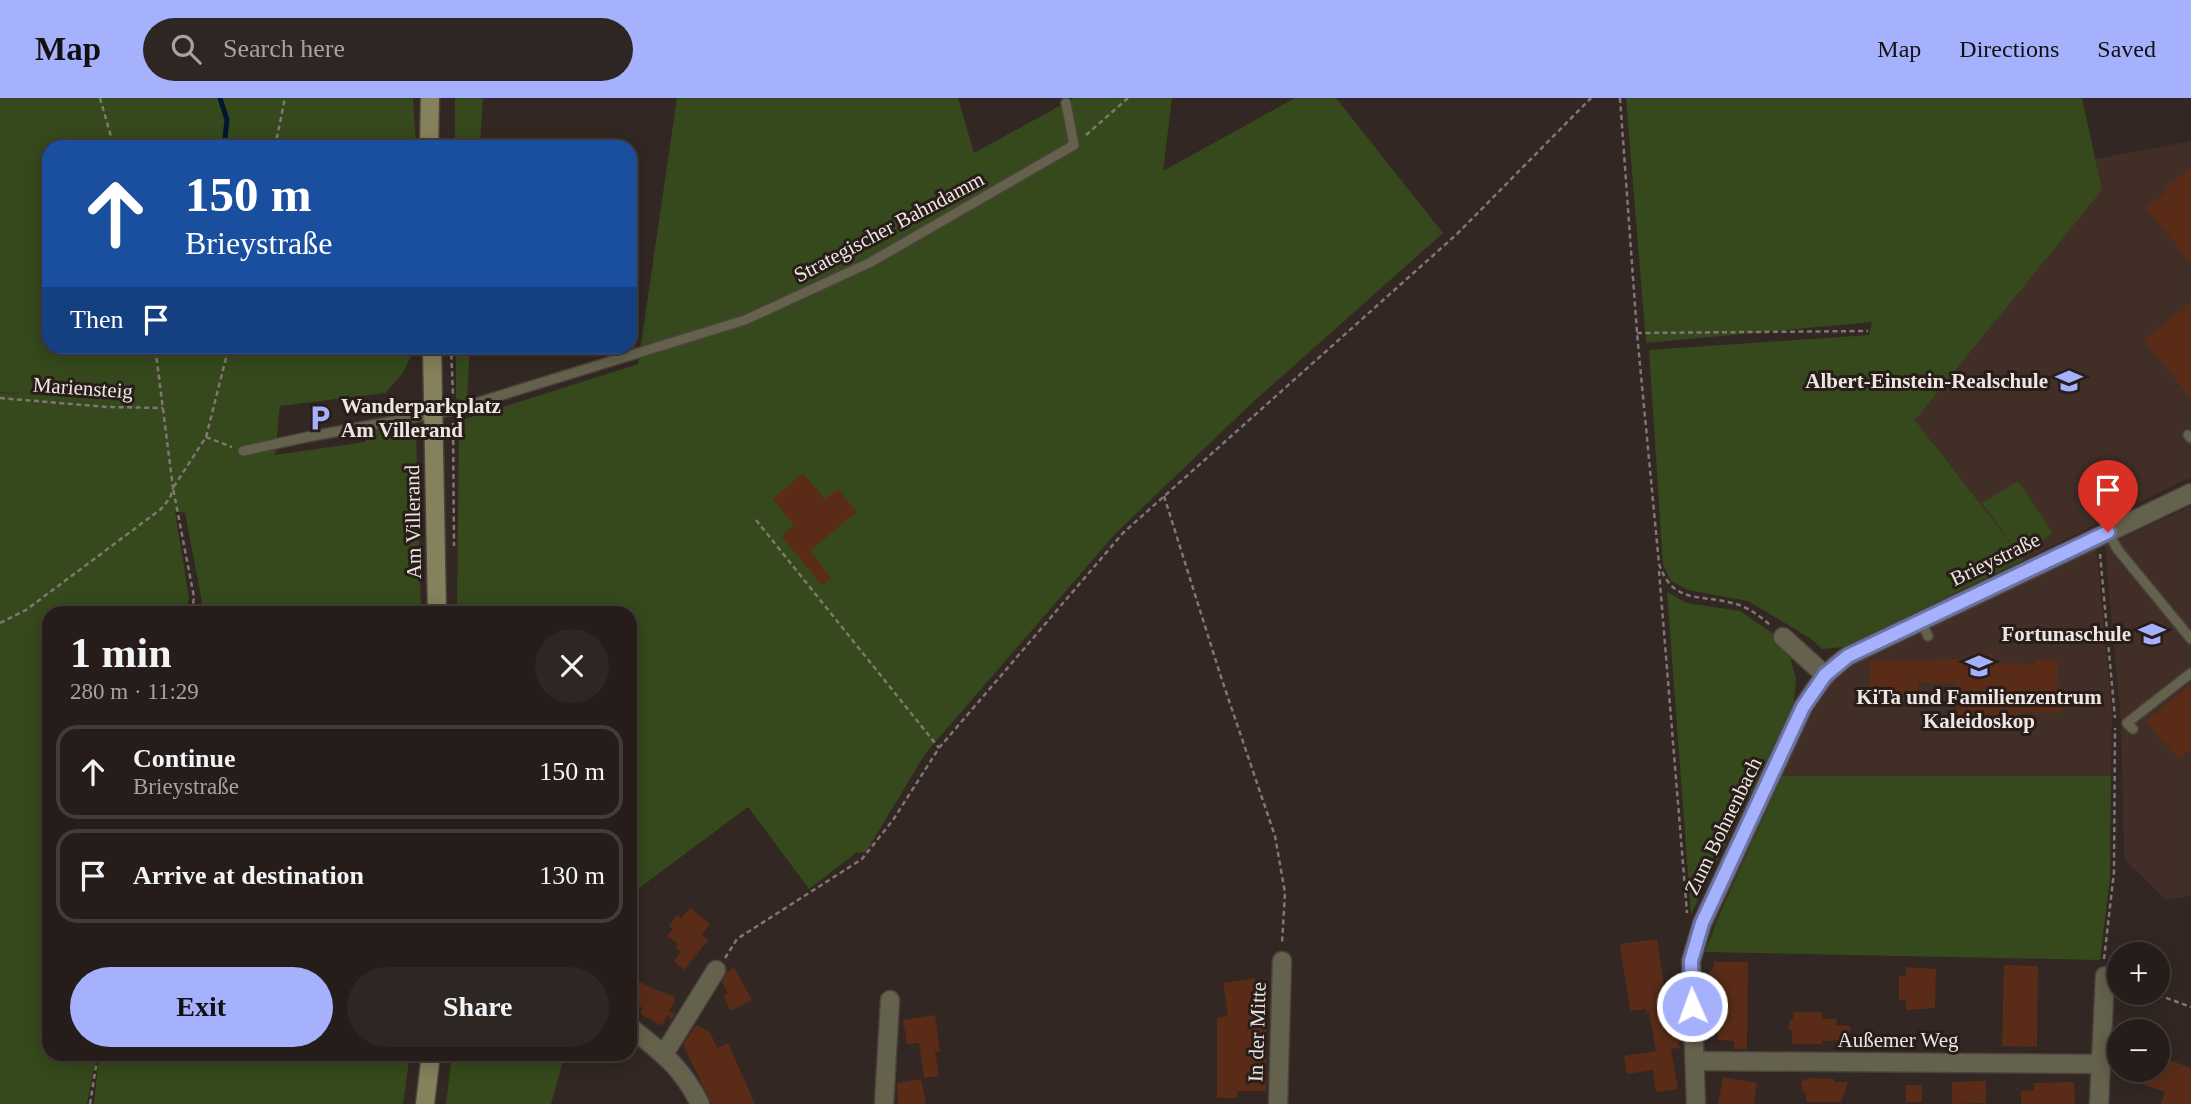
<!DOCTYPE html>
<meta charset="utf-8">
<style>
:root{--surface:#261d1a;--page:#2e2623;--text:#f1f3f6;--muted:#a4a2a2;--line:#423b39;--accent:#a5b1fc}
body{margin:0;font-family:Georgia,serif;background:var(--page);color:var(--text);height:100vh;display:flex;flex-direction:column;font-size:26px;white-space:nowrap}
*{box-sizing:border-box;margin:0}
p{font-size:23px;color:var(--muted)}
.icon{flex:none;width:38px;height:38px;fill:none;stroke:currentColor;stroke-width:2;stroke-linecap:round;stroke-linejoin:round}
.map{position:relative;flex:1;overflow:hidden}
.sheet{position:absolute;left:42px;top:508px;width:595px;height:455px;display:flex;flex-direction:column;background:var(--surface);border-radius:21px;box-shadow:0 4px 18px #0003,0 0 0 2px var(--line)}
.sheet>*{flex:none}
.top-card{position:absolute;left:42px;top:42px;width:595px;height:214px;border-radius:21px;box-shadow:0 4px 18px #0003,0 0 0 2px var(--line);background:#1a4fa0;color:#fff;overflow:hidden}
.controls{position:absolute;left:2107px;top:844px;display:grid;gap:14px}
.controls a{display:grid;place-items:center;width:63px;height:63px;border-radius:50%;background:var(--surface);box-shadow:0 4px 18px #0003,0 0 0 2px var(--line);font-size:35px}
.pin{position:absolute;display:grid;place-items:center;width:60px;height:60px;color:#fff;margin:-72px -30px;border-radius:50% 50% 50% 0;rotate:-45deg;box-shadow:0 0 7px #0007}
.pin .icon{rotate:45deg}
.me{position:absolute;width:77px;margin:-38px;rotate:358deg;stroke-linejoin:round;filter:drop-shadow(0 0 5px #0008)}
.turn{display:flex;align-items:center;gap:24px;height:147px;padding:0 28px;font-size:32px}
.turn .icon{width:91px;height:91px;stroke-width:2.5}
.turn b{display:block;font-size:49px;line-height:60px}
.then{display:flex;align-items:center;height:66px;padding:0 28px;background:#0003;gap:14px;font-size:26px}
.round{display:grid;place-items:center;flex:none;width:74px;height:74px;border-radius:37px;background:var(--page)}
.summary{display:flex;align-items:center;justify-content:space-between;height:119px;padding:0 28px}
h1{font-size:42px;font-weight:700;line-height:52px}
.primary-button{display:flex;gap:14px;margin-top:auto;padding:14px 28px}
.primary-button a{flex:1;height:80px;border-radius:42px;background:var(--accent);color:#111;font-size:28px;font-weight:700;line-height:80px;text-align:center}
.primary-button a+a{background:var(--page);color:var(--text)}
ul{padding:0;list-style:none}
li{display:flex;align-items:center;gap:21px;height:94px;margin:0 14px 10px;padding:0 14px;border:4px solid var(--line);border-radius:21px}
li div{flex:1}
li b{display:block;font-size:26px}
li em{font-style:normal}
header{display:flex;align-items:center;gap:42px;box-sizing:border-box;height:98px;padding:0 35px;background:var(--accent);color:#111}
header strong{font-size:33px}
nav{display:flex;gap:38px;margin-inline-start:auto;font-size:24px}
.search{width:490px;height:63px;background:var(--page);display:flex;align-items:center;gap:18px;box-sizing:border-box;padding:0 24px;border-radius:38px;color:var(--muted);font-size:26px}
.map>svg:first-child{display:block}
.built{fill:#402e27}
.green{fill:#35491c}
.lines{fill:none;stroke-linecap:round;stroke-linejoin:round}
.stream{stroke:#011731;stroke-width:5}
.building{fill:#5a2c18}
.service-casing{stroke:#4c423d;stroke-width:12}
.minor-casing{stroke:#4c423d;stroke-width:21}
.secondary-casing{stroke:#4c423d;stroke-width:21}
.path{stroke:#807672;stroke-width:2.5;stroke-dasharray:5 3.5;stroke-linecap:butt}
.service{stroke:#64614c;stroke-width:9}
.minor{stroke:#64614c;stroke-width:18}
.secondary{stroke:#85815d;stroke-width:18}
.route-casing{stroke:#6b73a4;stroke-width:18}
.route{stroke:#a5b1fc;stroke-width:12}
.labels{text-anchor:middle;dominant-baseline:central;stroke-width:6;stroke-linejoin:round;paint-order:stroke}
.street-label{font-size:21px;fill:#eee6e3;stroke:#281d19}
.poi-label{font-size:21px;font-weight:bold;fill:#eee6e3;stroke:#281d19;text-anchor:end}
</style>
<header>
<strong>Map</strong>
<div class="search"><svg class="icon" aria-label="search" viewBox="0 0 24 24"><circle cx="10" cy="10" r="6"/><path d="M15 15l6 6"/></svg>Search here</div>
<nav><a>Map</a><a>Directions</a><a>Saved</a></nav>
</header>
<div class="map">
<svg width="2191" height="1006" viewBox="0 0 2191 1006">
<rect width="100%" height="100%" fill="#322722"/>
<g class="built">
<polygon points="2191,43 2191,379 2024,462 1915,322 2101,92 2095,61"/>
<polygon points="2191,408 2191,798 2166,802 2124,761 2121,624 2105,448"/>
<polygon points="2096,446 2112,614 2111,678 1782,678 1800,637 1818,604 1841,575 1862,561"/>
</g>
<g class="green">
<path d="M 0,0 L 413,0 L 416,49 L 49,49 L 49,248 L 416,249 L 402,276 L 385,295 L 280,308 L 275,357 L 365,344 C 378,325 396,322 416,333 L 421,514 L 200,514 L 202,504 L 185,415 L 175,413 L 189,500 L 186,514 L 49,514 L 49,956 L 97,956 L 87,1006 L 0,1006 L 0,295 L 21,296 L 0,294 Z"/>
<polygon points="455,0 483,0 480,49 455,49"/>
<polygon points="677,0 958,0 974,55 1074,0 1172,0 1163,73 1295,0 1336,0 1443,135 1253,304 1115,436 925,656 866,754 856,755 809,791 748,709 630,797 630,514 457,514 459,323 638,266"/>
<polygon points="1626,0 2082,0 2102,92 1915,322 2017,453 1982,405 2018,383 2053,435 2020,456 2024,462 1843,549 1822,551 1811,541 1748,503 1688,492 1671,483 1663,467 1649,252 1869,237 1872,224 1646,245"/>
<polygon points="456,249 470,249 467,303 456,301"/>
<polygon points="1667,494 1687,505 1740,513 1775,537 1791,562 1796,581 1793,611 1691,816"/>
<polygon points="1782,678 2111,678 2110,780 2100,862 1705,854 1717,822"/>
<polygon points="99,956 410,956 403,1006 94,1006"/>
<polygon points="452,956 565,956 551,1006 446,1006"/>
</g>
<g class="lines">
<polyline class="stream" points="220,0 227,22 224,49"/>
</g>
<g class="building">
<polygon points="2191,69 2191,166 2146,109 2167,93 2165,91"/>
<polygon points="2191,204 2191,300 2144,242"/>
<polygon points="803,375 825,401 838,391 857,414 810,453 831,480 822,487 781,438 794,427 773,401"/>
<polygon points="1973,556 1994,556 1993,565 2036,566 2037,562 2057,562 2057,588 2061,588 2061,615 2021,614 2021,619 1981,617 1981,621 1956,621 1956,586 1918,584 1918,596 1870,597 1870,563 1973,561"/>
<polygon points="2191,586 2191,650 2178,661 2146,623"/>
<polygon points="690,810 710,826 701,837 708,842 684,872 674,863 681,854 676,849 678,846 667,838 673,831 669,828 677,817 681,820"/>
<polygon points="1657,841 1666,900 1664,901 1668,931 1675,930 1680,950 1671,951 1678,991 1656,994 1653,972 1627,976 1624,958 1656,953 1649,914 1646,915 1646,911 1630,913 1620,846"/>
<polygon points="1714,864 1748,864 1747,951 1734,951 1734,943 1718,942 1719,890 1713,890 1713,885 1707,876 1713,871"/>
<polygon points="2004,867 2038,868 2037,949 2002,948"/>
<polygon points="1906,869 1936,871 1935,910 1906,912 1906,902 1899,902 1899,878 1906,878"/>
<polygon points="734,870 752,902 731,913 723,898 728,895 722,884 727,874"/>
<polygon points="630,878 653,891 674,898 675,903 669,913 675,916 671,922 668,916 662,928 640,916 643,910 636,907 638,903 630,899"/>
<polygon points="1255,880 1263,930 1267,930 1266,993 1237,993 1237,1000 1217,1000 1217,920 1228,918 1223,885"/>
<polygon points="1793,914 1822,914 1822,921 1837,921 1836,927 1850,928 1850,942 1822,943 1822,946 1792,946 1792,933 1789,931 1789,924 1793,921"/>
<polygon points="935,917 940,954 935,954 939,978 924,980 919,945 907,946 903,922"/>
<polygon points="696,927 710,934 717,950 728,945 755,1006 712,1006 683,947"/>
<polygon points="2158,958 2191,970 2191,1006 2161,1006 2165,994 2142,986 2147,971 2158,971"/>
<polygon points="1723,979 1757,985 1754,1006 1718,1006"/>
<polygon points="1809,980 1834,981 1834,984 1848,984 1841,1004 1806,1004 1806,995 1802,992 1801,984"/>
<polygon points="921,981 926,1006 898,1006 897,985"/>
<polygon points="1978,983 1986,983 1986,1005 1952,1006 1952,984"/>
<polygon points="2074,984 2075,1006 2021,1006 2021,993 2034,992 2034,985"/>
<rect x="1906" y="987" width="16" height="17"/>
</g>
<g class="lines">
<g class="service-casing">
<g id="service">
<polyline points="2188,337 2191,340"/>
<polyline points="243,353 307,339 453,312 745,222 871,164 1074,47 1066,5"/>
<polyline points="2108,434 2118,452 2191,541"/>
<polyline points="1921,523 1928,538"/>
<polyline points="2133,631 2127,625 2191,575"/>
</g>
</g>
<g class="minor-casing">
<g id="minor">
<polyline points="1783,539 1825,577"/>
<path d="M 630,929 C 661,954 682,969 700,1006"/>
<polyline points="664,956 716,872"/>
<polyline points="1695,963 2102,966"/>
<polyline points="884,1006 890,902"/>
<polyline points="1278,1006 1282,863"/>
<path d="M 1696,1006 L 1691,863 L 1702,826 L 1803,609 C 1816,589 1828,571 1848,558 L 2191,395"/>
<polyline points="2099,1006 2105,878"/>
</g>
</g>
<g class="secondary-casing">
<g id="secondary">
<polyline points="429,49 430,0"/>
<polyline points="432,248 437,514"/>
<polyline points="425,1006 431,956"/>
</g>
</g>
<g class="path">
<polyline points="100,0 114,49"/>
<path d="M 1620,0 L 1637,235 L 1659,466 C 1673,506 1698,496 1732,505 C 1746,508 1759,517 1770,527"/>
<polyline points="1086,37 1128,0"/>
<polyline points="275,49 285,0"/>
<polyline points="1637,235 1868,233"/>
<polyline points="451,248 453,298"/>
<polyline points="0,300 107,309 163,310"/>
<polyline points="453,325 454,448"/>
<polyline points="206,339 232,349"/>
<polyline points="1164,398 1221,579 1275,738 1285,795 1282,845"/>
<polyline points="756,422 939,650"/>
<polyline points="2100,456 2115,620"/>
<polyline points="1659,473 1687,815"/>
<polyline points="192,514 194,499 173,390 206,339 229,248"/>
<polyline points="0,525 26,512 161,411 170,400 173,390 155,248"/>
<polyline points="725,860 737,841 862,761 893,722 939,650 1123,435 1457,136 1591,0"/>
<polyline points="2104,861 2114,774 2115,630"/>
<polyline points="2150,894 2191,909"/>
<polyline points="90,1006 98,956"/>
</g>
<use href="#service" class="service"/>
<use href="#minor" class="minor"/>
<use href="#secondary" class="secondary"/>
</g>
<g class="lines">
<g class="route-casing">
<polyline id="route" points="1692,908 1691,863 1702,825 1803,609 1825,577 1848,558 2108,434"/>
</g>
<use href="#route" class="route"/>
</g>
<defs>
<g id="school-bare" transform="scale(2.1)"><path d="M0-5L7-2L0 1L-7-2ZM-4 1L0 2.5L4 1V4Q0 6-4 4Z" fill="#a5b1fc" stroke="#281d19" stroke-width="2.5" paint-order="stroke"/></g>
<g id="parking-bare" transform="scale(2.1)"><path d="M-3.5-5.5H1a3.5 3.5 0 0 1 0 7H-1V5.5H-3.5ZM-1-3.4V-.6H.8a1.4 1.4 0 0 0 0-2.8Z" fill="#a5b1fc" stroke="#281d19" stroke-width="2.5" paint-order="stroke"/></g>
</defs>
<g fill-rule="evenodd">
<use href="#school-bare" x="2069" y="283"/>
<use href="#parking-bare" x="320" y="320"/>
<use href="#school-bare" x="2152" y="536"/>
<use href="#school-bare" x="1979" y="568"/>
</g>
<g class="labels">
<g class="street-label">
<text transform="translate(889 129) rotate(-28)">Strategischer Bahndamm</text>
<text transform="translate(83 290) rotate(4)">Mariensteig</text>
<text transform="translate(413 424) rotate(-91)">Am Villerand</text>
<text transform="translate(1995 461) rotate(-26)">Brieystraße</text>
<text transform="translate(1723 728) rotate(-64)">Zum Bohnenbach</text>
<text transform="translate(1257 934) rotate(-88)">In der Mitte</text>
<text x="1898" y="942">Außemer Weg</text>
</g>
<g class="poi-label">
<text x="2048" y="283">Albert-Einstein-Realschule</text>
<text x="341" y="308" text-anchor="start">Wanderparkplatz<tspan x="341" dy="24">Am Villerand</tspan></text>
<text x="2131" y="536">Fortunaschule</text>
<text x="1979" y="599" text-anchor="middle">KiTa und Familienzentrum<tspan x="1979" dy="24">Kaleidoskop</tspan></text>
</g>
</g>
</svg>
<div class="controls">
<a>+</a>
<a>−</a>
</div>
<div class="pin" style="left:2108px;top:434px;background:#d93025"><svg class="icon" aria-label="arrive" viewBox="0 0 24 24"><path d="M6 21V4h12l-3 4 3 4H6"/></svg></div>
<svg class="me" style="left:1692px;top:908px" viewBox="-20 -20 40 40"><circle r="17" fill="#a5b1fc" stroke="#fff" stroke-width="3"/><path d="M0-11L8 9 0 5-8 9z" fill="#fff"/></svg>
<div class="top-card">
<div class="turn"><svg class="icon" aria-label="ahead" viewBox="0 0 24 24"><path d="M12 20V5M6 11l6-6 6 6"/></svg><div><b>150 m</b>Brieystraße</div></div>
<div class="then">Then<svg class="icon" aria-label="arrive" viewBox="0 0 24 24"><path d="M6 21V4h12l-3 4 3 4H6"/></svg></div>
</div>
<section class="sheet">
<div class="summary"><div><h1>1 min</h1><p>280 m · 11:29</p></div><a class="round"><svg class="icon" aria-label="close" viewBox="0 0 24 24"><path d="M6 6l12 12M18 6L6 18"/></svg></a></div>
<ul>
<li><svg class="icon" aria-label="ahead" viewBox="0 0 24 24"><path d="M12 20V5M6 11l6-6 6 6"/></svg><div><b>Continue</b><p>Brieystraße</p></div><em>150 m</em></li>
<li><svg class="icon" aria-label="arrive" viewBox="0 0 24 24"><path d="M6 21V4h12l-3 4 3 4H6"/></svg><div><b>Arrive at destination</b></div><em>130 m</em></li>
</ul>
<div class="primary-button"><a>Exit</a><a>Share</a></div>
</section>
</div>
